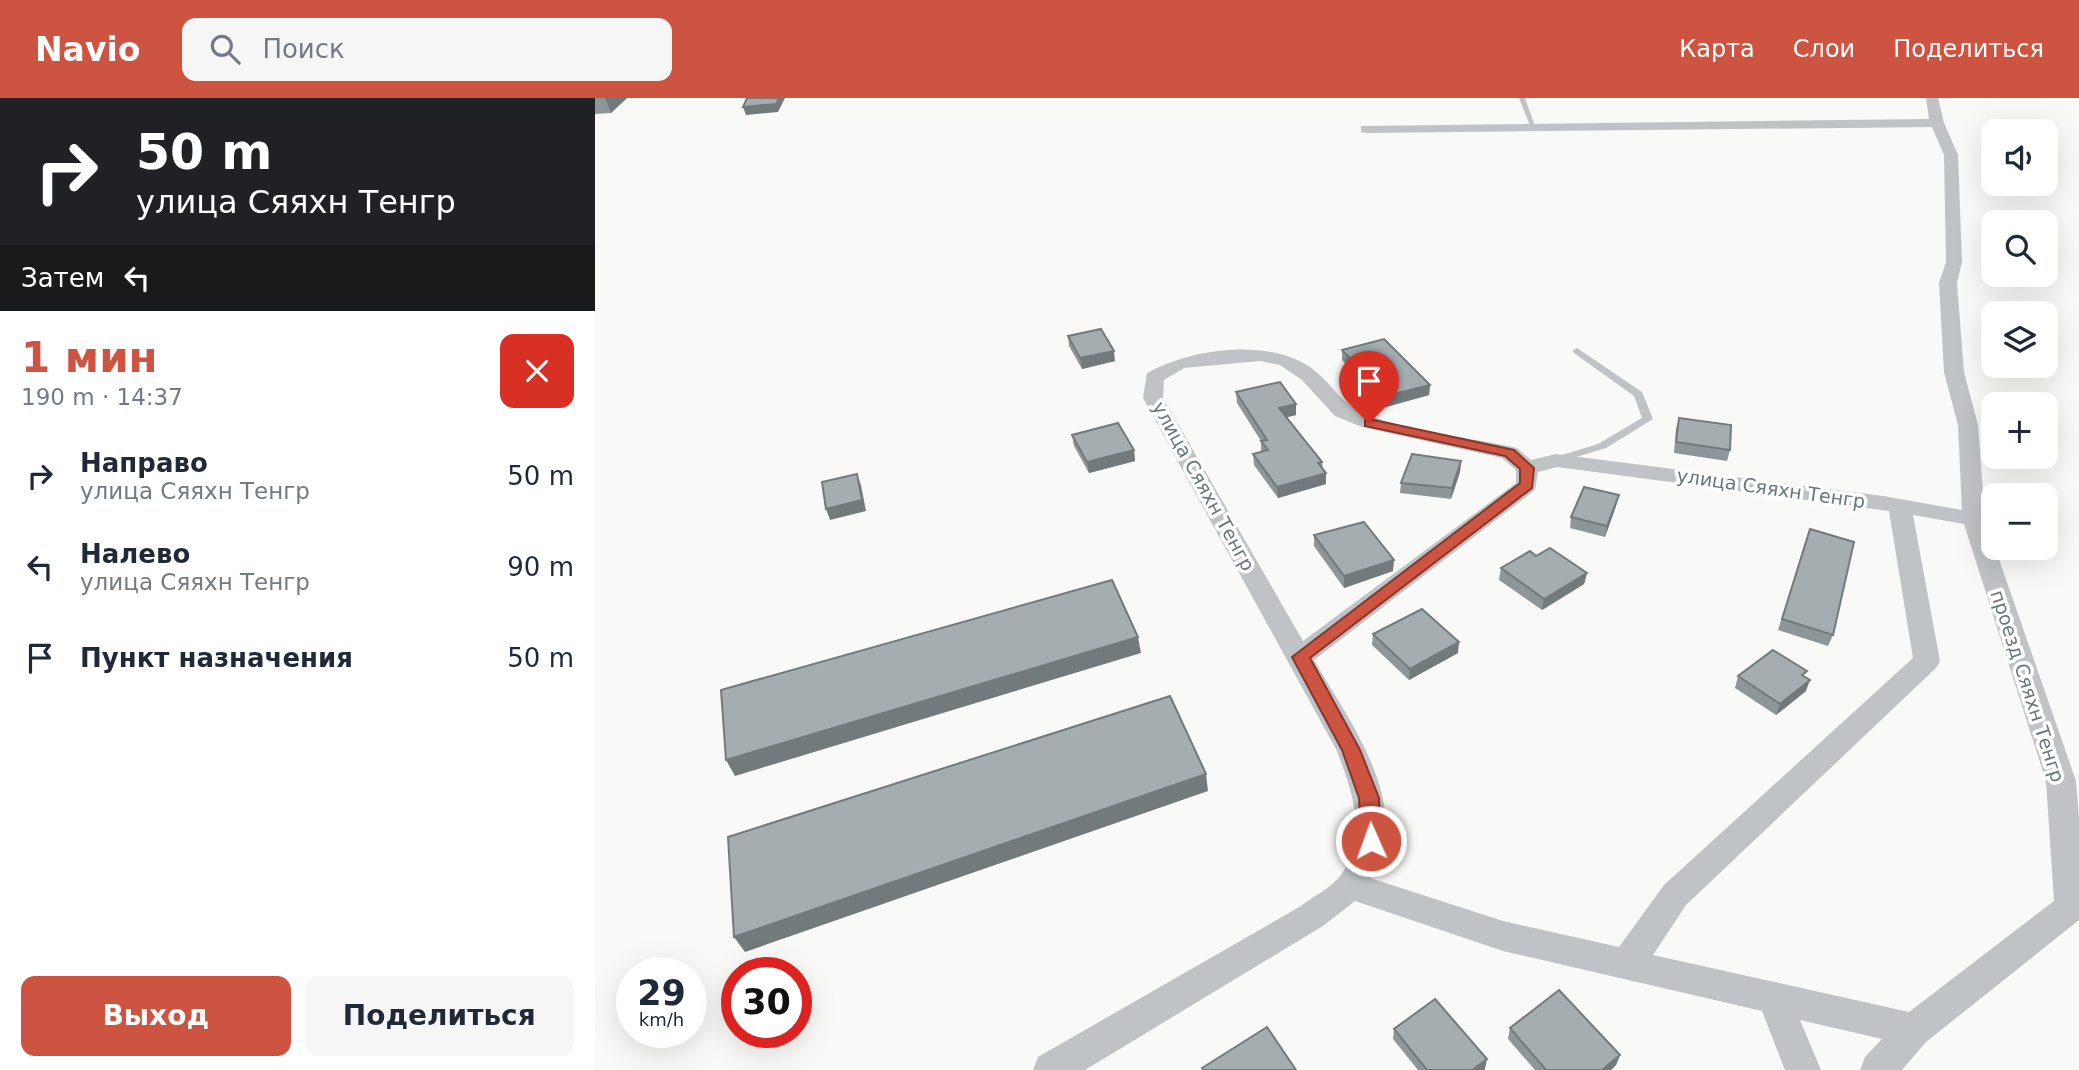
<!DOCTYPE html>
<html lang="ru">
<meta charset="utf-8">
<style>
:root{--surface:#fff;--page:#f6f6f7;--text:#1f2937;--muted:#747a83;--accent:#ce5442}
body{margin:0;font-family:"DejaVu Sans",sans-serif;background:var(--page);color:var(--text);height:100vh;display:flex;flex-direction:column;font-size:26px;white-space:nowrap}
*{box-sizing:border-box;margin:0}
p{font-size:23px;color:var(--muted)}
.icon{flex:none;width:38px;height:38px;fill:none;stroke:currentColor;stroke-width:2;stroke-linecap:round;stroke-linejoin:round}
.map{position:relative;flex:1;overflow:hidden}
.drawer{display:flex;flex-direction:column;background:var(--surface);width:595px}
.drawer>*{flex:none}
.hud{background:#202124;color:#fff;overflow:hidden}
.buttons{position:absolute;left:1386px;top:21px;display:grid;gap:14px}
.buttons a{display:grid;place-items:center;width:77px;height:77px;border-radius:14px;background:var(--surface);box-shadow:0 7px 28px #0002;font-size:35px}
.speed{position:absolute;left:21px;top:859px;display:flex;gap:14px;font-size:35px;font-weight:700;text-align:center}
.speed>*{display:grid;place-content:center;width:91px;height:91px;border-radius:50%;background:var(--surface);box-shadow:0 7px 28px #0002;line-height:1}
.speed small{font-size:18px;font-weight:400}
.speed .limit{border:10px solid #d22;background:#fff;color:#111}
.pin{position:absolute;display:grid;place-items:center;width:60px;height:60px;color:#fff;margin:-72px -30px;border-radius:50% 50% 50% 0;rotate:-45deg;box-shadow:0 0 7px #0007}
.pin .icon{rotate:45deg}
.me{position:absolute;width:77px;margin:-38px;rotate:358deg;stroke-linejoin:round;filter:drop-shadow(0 0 5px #0008)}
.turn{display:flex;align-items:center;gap:24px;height:147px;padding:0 21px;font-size:32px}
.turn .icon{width:91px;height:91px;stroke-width:2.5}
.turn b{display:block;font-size:49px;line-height:60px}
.then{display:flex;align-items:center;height:66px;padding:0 21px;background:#0003;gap:14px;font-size:26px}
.round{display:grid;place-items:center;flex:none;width:74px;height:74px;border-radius:14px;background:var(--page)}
.summary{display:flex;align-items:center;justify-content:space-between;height:119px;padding:0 21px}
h1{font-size:42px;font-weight:800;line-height:52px;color:var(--accent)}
.action{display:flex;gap:14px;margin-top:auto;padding:14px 21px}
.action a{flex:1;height:80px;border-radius:14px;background:var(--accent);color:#fff;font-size:28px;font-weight:800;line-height:80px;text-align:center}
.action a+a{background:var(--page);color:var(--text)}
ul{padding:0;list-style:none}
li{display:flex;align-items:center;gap:21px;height:91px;padding:0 21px}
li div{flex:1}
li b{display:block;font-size:26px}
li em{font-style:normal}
header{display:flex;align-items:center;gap:42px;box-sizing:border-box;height:98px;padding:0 35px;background:var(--accent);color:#fff}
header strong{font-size:33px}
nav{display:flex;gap:38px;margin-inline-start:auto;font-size:24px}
.search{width:490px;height:63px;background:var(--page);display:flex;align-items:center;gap:18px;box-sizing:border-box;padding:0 24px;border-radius:14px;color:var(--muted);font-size:26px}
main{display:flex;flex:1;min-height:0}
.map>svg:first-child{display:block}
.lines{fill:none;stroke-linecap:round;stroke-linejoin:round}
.service{fill:#bfc3c6;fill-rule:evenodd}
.minor{fill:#bfc3c6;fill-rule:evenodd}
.wall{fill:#8d9698}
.shaded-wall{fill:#737a7c}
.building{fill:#a4aeb1;stroke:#737a7c;stroke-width:2}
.route{fill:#ce5442;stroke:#86372b;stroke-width:2}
.labels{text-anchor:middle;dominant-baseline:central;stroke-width:7;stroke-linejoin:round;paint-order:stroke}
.street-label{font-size:19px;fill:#67777e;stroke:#fff}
</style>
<header>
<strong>Navio</strong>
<div class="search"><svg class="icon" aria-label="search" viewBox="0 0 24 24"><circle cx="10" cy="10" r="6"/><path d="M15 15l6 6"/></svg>Поиск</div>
<nav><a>Карта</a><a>Слои</a><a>Поделиться</a></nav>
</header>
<main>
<section class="drawer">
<div class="hud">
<div class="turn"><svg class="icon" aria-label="right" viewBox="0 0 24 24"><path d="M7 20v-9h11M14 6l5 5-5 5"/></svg><div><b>50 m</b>улица Сяяхн Тенгр</div></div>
<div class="then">Затем<svg class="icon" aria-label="left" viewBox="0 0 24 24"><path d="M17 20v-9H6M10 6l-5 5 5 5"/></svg></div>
</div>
<div class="summary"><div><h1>1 мин</h1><p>190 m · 14:37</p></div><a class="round" style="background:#d93025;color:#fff"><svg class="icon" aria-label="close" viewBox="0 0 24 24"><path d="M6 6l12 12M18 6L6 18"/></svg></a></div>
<ul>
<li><svg class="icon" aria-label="right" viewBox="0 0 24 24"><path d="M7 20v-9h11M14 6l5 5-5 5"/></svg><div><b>Направо</b><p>улица Сяяхн Тенгр</p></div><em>50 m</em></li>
<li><svg class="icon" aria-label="left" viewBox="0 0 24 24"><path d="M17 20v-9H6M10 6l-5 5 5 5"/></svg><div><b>Налево</b><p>улица Сяяхн Тенгр</p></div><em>90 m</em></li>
<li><svg class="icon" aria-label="arrive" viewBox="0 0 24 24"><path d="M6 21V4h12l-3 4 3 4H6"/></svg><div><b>Пункт назначения</b></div><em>50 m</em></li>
</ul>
<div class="action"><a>Выход</a><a>Поделиться</a></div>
</section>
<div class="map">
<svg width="1484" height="972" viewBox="0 0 1484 972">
<rect width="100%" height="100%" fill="#f9f9f7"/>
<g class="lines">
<g class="service">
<polygon points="924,0 930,0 941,31 936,30"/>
<polygon points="982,250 1047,294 1058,321 1011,350 961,365 956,362 957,360 1003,346 1047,320 1039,298 979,255 977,253"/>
</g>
<path class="minor" d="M 1331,0 L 1343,0 L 1349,25 L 1363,57 L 1367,164 L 1362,185 L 1369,274 L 1383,327 L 1390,421 L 1481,683 L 1484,720 L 1484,822 L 1331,944 L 1307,972 L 1265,972 L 1270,959 L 1287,941 L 1205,922 L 1226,972 L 1190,972 L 1167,913 L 908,853 L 760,803 L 728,828 L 490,972 L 438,972 L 443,959 L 706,808 C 717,799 736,790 745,778 C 774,739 757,693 742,653 L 548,300 L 552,275 C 597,250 676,239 719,272 C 742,291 745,306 776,318 C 818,335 876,339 922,350 L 936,362 L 961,356 L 1288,398 L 1367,412 L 1363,327 L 1349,274 L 1344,185 L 1351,164 L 1349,57 L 1337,29 L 771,35 L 766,34 L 766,28 L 1334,21 ZM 665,263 L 685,267 L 707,282 L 740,318 L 767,329 L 907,360 L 921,372 L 921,385 L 708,543 L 568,300 L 569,282 L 589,270 ZM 962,369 L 1294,413 L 1318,560 L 1069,787 L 1024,849 L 908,823 L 775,780 C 780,769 790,753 791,740 C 795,675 750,616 719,562 L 940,392 L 943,374 ZM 1318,417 L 1369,426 L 1451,683 L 1459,803 L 1314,914 L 1058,857 L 1091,807 L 1341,570 L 1345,563 Z"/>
</g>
<g class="wall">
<polygon points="0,0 32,0 16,15 0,16"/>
<polygon points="473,238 520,263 487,271 474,248"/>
<polygon points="747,252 835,287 834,297 791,309 747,262"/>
<polygon points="641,294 701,317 692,319 727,364 728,371 731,386 683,400 659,367 658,356 666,354 666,343 642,305"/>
<polygon points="1084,320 1135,352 1132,363 1079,355 1081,331"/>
<polygon points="477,337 539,352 540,363 494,375 479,348"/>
<polygon points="866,363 865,374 856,401 805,395 806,385"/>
<polygon points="1021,408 1010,439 975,430 976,419"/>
<polygon points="719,437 798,473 749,490 719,448"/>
<polygon points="1211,442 1238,537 1233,548 1183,532"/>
<polygon points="941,458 992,475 989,486 947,512 904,482 906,470"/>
<polygon points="778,536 863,555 814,582 777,547"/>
<polygon points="1143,578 1209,578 1211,593 1181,617 1140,590"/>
<polygon points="915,930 1025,957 1021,967 1016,972 940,972 913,941"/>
<polygon points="799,931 890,971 889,972 823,972 798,941"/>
</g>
<g class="shaded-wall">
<polygon points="10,0 32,0 16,15"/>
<polygon points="184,0 190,0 183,14 151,17 148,9"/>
<polygon points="519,253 520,263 487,271 485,260"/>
<polygon points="835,287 834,297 791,309 791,298"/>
<polygon points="701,306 701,317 685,321 684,310"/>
<polygon points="539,352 540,363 494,375 492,364"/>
<polygon points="866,363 865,374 856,401 857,390"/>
<polygon points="731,375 731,386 683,400 682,389"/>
<polygon points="262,376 266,387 271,413 235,422 231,411"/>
<polygon points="1024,397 1021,408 1010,439 1012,428"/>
<polygon points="799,462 798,473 749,490 749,478"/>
<polygon points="992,475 989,486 947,512 949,501"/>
<polygon points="543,539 546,555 140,678 131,662"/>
<polygon points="864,544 863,555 814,582 815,571"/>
<polygon points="1215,582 1211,593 1181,617 1185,606"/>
<polygon points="611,676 613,693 150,854 139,839"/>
<polygon points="1025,957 1021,967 1016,972 1007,972"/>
<polygon points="892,961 890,971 889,972 877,972"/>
</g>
<g class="building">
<polygon points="152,0 184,0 181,6 148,9"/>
<polygon points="506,231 519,253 485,260 473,238"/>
<polygon points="789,241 835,287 791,298 747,252"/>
<polygon points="685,284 701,306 684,310 727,364 723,365 731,375 682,389 658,356 673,352 666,343 672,342 641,294"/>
<polygon points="1084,320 1136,327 1135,352 1081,344"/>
<polygon points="523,325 539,352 492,364 477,337"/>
<polygon points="817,356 866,363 857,390 806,385"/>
<polygon points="262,376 267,402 231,411 227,384"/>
<polygon points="989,389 1024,397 1012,428 976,419"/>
<polygon points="769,424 799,462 749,478 719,437"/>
<polygon points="1215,431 1259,444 1238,537 1187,521"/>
<polygon points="955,450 992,475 949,501 906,470 935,453 941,458"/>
<polygon points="517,482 543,539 131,662 126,592"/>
<polygon points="827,511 864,544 815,571 778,536"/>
<polygon points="1178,552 1212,573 1207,577 1215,582 1185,606 1143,578"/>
<polygon points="575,598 611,676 139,839 133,739"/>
<polygon points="964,892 1025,957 1007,972 951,972 915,930"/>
<polygon points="840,901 892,961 877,972 832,972 799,931"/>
<polygon points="672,929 701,972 608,972 607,970"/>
</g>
<polygon class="route" points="774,321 919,352 939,370 937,390 715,560 765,652 784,700 786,743 783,748 769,748 766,743 764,700 747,652 697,559 925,385 925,371 910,358 770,328 770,322"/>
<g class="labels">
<g class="street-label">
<text transform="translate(609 388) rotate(61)">улица Сяяхн Тенгр</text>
<text transform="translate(1176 390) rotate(8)">улица Сяяхн Тенгр</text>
<text transform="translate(1433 588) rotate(72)">проезд Сяяхн Тенгр</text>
</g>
</g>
</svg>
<div class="buttons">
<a><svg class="icon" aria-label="sound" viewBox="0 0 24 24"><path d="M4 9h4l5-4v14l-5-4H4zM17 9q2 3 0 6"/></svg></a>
<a><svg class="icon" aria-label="search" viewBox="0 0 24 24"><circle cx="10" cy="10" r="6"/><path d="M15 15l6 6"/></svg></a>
<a><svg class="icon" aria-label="layers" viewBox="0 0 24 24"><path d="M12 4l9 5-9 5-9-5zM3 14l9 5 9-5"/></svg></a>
<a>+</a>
<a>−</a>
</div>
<div class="speed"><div>29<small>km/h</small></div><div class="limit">30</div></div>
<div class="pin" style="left:774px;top:325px;background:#d93025"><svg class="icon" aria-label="arrive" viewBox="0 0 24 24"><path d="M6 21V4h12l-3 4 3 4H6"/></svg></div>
<svg class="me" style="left:776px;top:743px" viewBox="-20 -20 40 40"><circle r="17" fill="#ce5442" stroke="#fff" stroke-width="3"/><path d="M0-11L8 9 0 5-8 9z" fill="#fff"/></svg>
</div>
</main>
